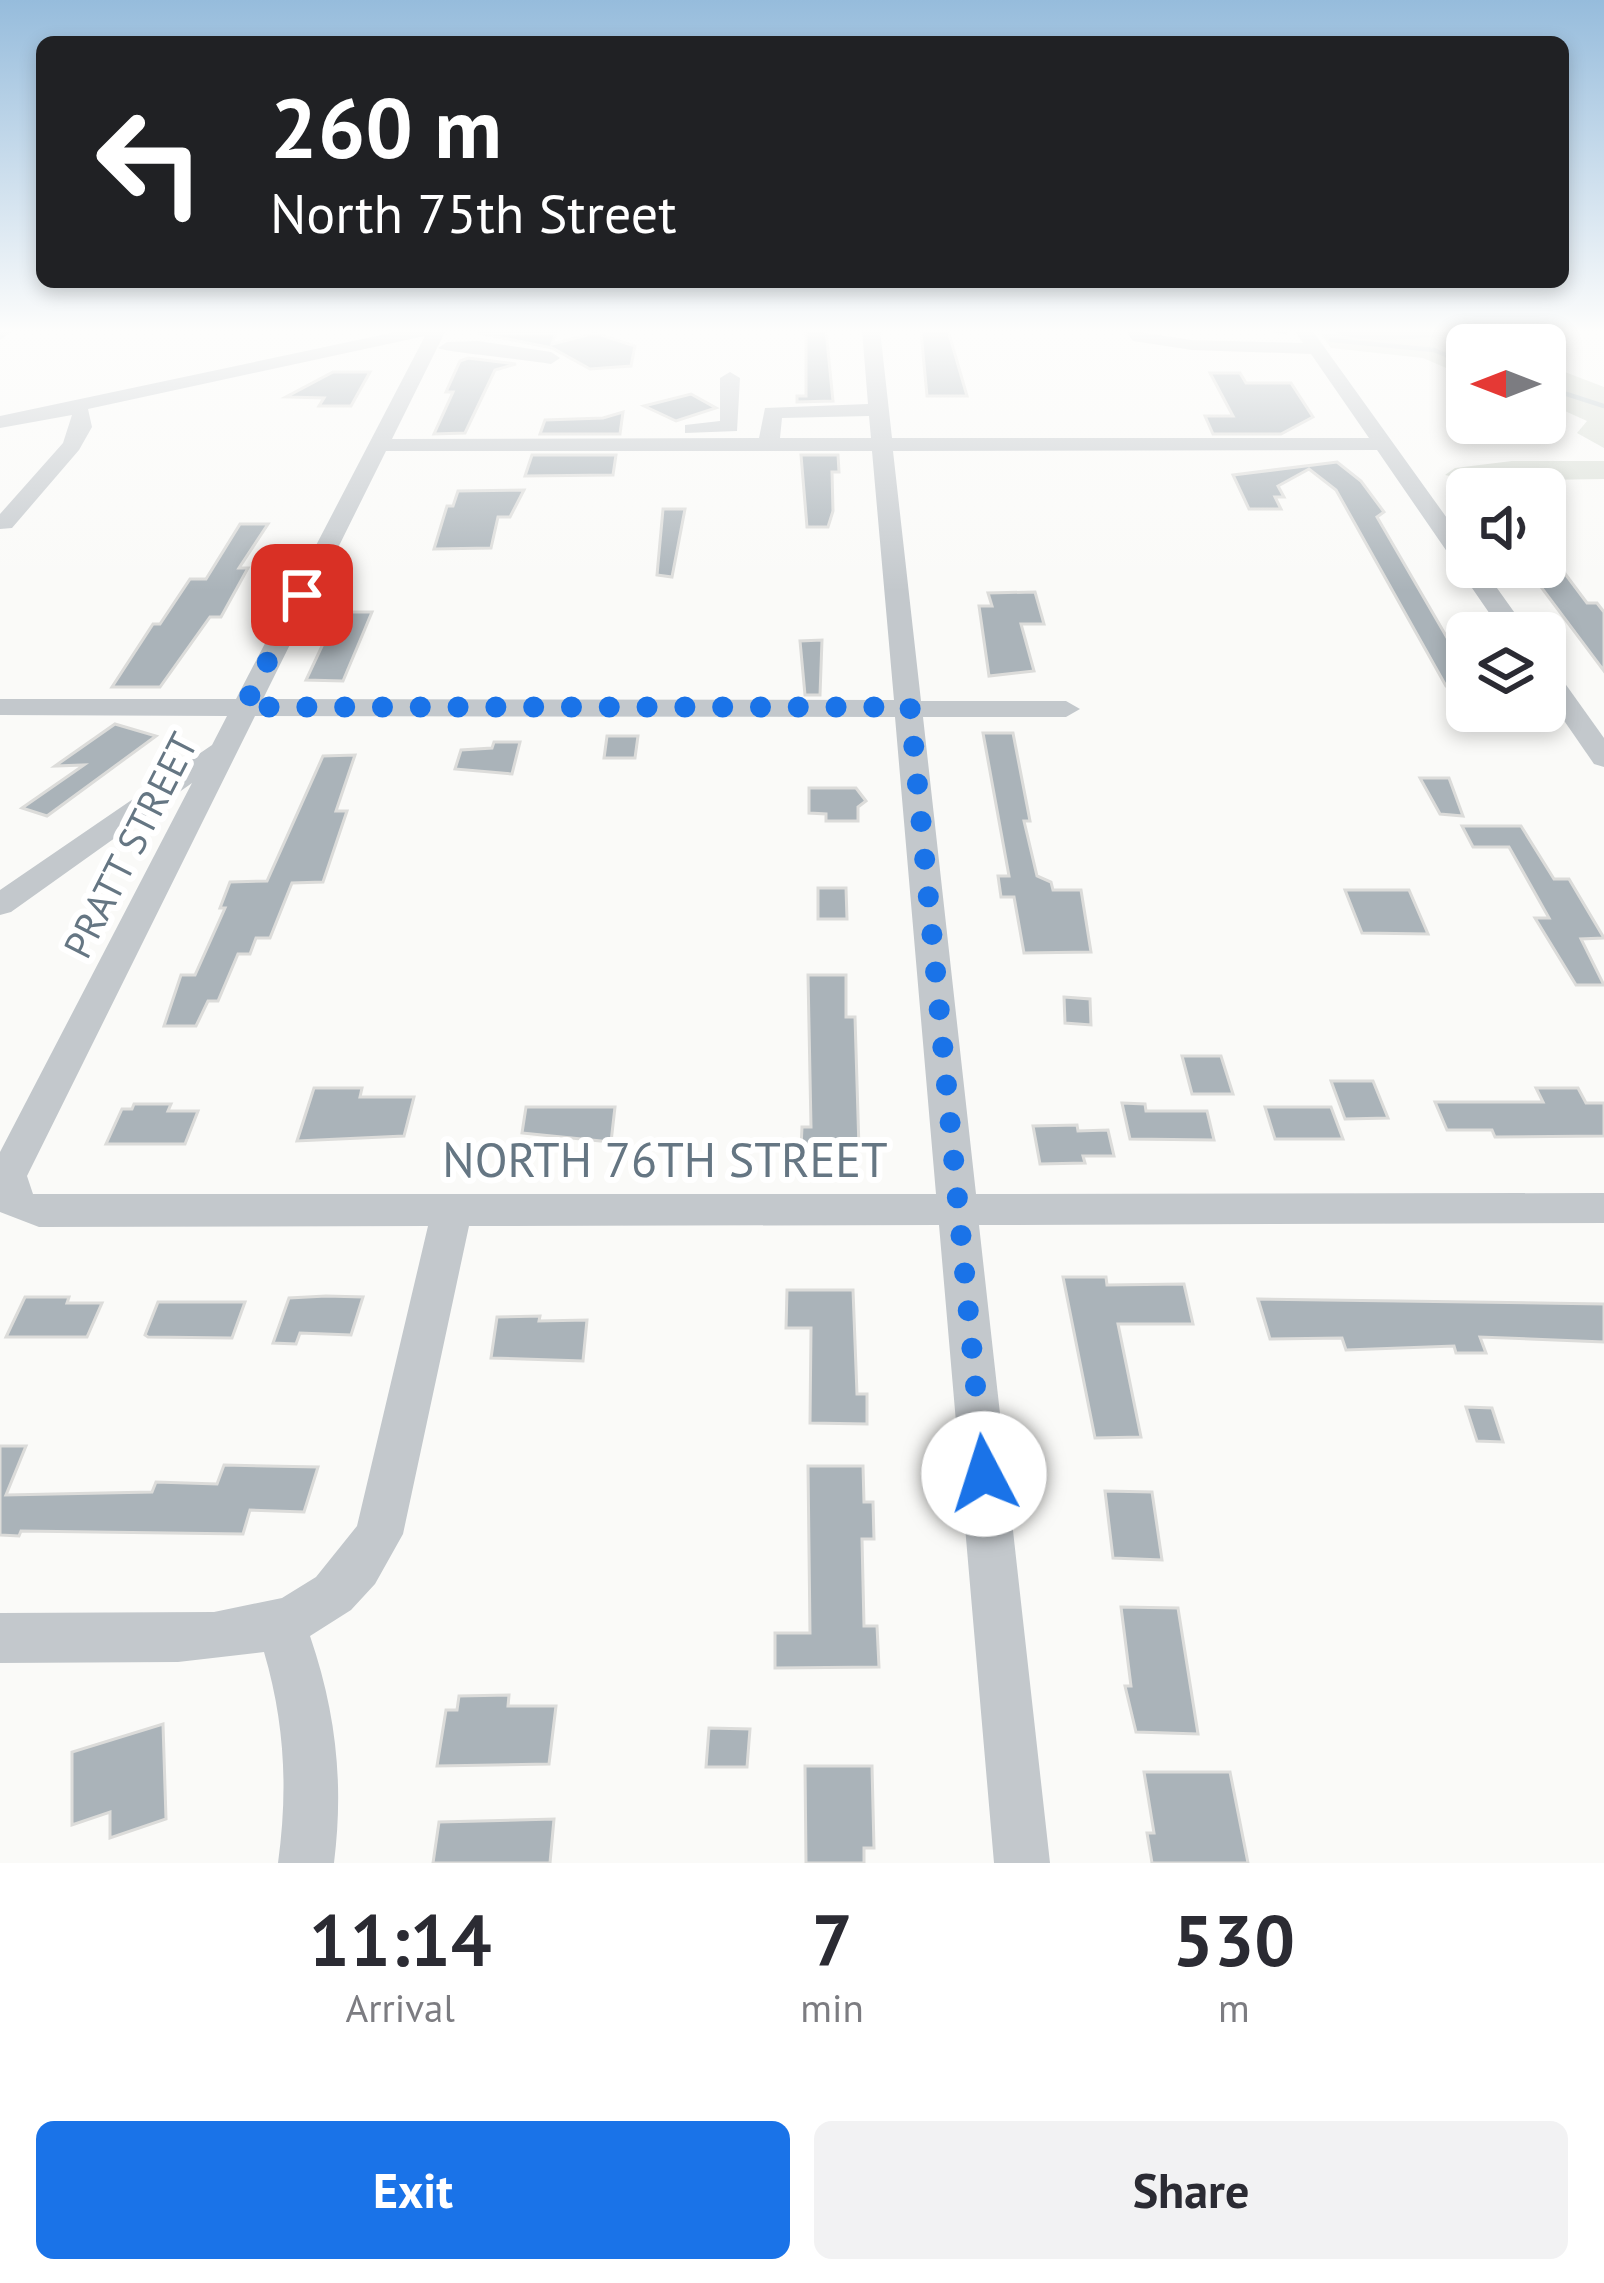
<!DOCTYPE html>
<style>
:root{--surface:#fff;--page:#f2f2f3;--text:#2b2b33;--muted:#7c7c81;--accent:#1a73e8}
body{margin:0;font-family:"PT Sans",sans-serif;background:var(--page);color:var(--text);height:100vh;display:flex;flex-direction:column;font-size:45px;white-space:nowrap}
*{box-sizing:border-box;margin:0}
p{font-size:39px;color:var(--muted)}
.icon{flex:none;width:66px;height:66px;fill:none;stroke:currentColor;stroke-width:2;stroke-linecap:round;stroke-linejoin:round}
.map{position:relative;height:1863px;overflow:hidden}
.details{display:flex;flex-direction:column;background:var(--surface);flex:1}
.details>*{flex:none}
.top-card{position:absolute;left:36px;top:36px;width:1533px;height:252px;border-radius:18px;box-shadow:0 6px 18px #0003;background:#202124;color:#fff;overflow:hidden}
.needle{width:78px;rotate:270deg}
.tools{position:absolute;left:1446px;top:324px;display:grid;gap:24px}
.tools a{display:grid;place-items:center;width:120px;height:120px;border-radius:18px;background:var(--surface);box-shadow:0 6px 18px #0003;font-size:60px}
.pin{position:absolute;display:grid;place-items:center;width:102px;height:102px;color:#fff;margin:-51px;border-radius:24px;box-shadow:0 6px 18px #0006}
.me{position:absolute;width:132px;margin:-66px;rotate:355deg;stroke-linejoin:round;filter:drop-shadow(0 0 9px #0008)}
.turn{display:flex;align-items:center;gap:42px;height:252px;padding:0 36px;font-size:54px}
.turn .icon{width:156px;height:156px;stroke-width:2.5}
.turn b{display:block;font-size:84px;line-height:102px}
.eta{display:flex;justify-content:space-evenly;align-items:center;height:204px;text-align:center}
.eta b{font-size:72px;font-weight:700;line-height:84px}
.action{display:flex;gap:24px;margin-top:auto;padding:24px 36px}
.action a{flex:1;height:138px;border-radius:18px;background:var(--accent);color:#fff;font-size:48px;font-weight:700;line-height:138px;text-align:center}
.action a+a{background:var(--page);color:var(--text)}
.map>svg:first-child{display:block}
.green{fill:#dadfd7}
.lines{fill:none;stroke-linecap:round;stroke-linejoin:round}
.stream{stroke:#bbc7cb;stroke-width:4.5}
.building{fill:#aab3b9;stroke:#dcdcda;stroke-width:3}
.minor{fill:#c3c8cc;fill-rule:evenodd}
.route{stroke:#1a73e8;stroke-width:21;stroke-dasharray:0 37.8}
.labels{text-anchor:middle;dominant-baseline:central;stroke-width:12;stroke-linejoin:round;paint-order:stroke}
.street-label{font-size:39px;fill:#657683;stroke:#fff}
.near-street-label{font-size:48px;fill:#657683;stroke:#fff}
</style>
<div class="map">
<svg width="1604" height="1863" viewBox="0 0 1604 1863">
<rect width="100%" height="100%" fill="#fafaf8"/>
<g class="green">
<polygon points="1321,334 1527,339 1544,345 1467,345 1467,377 1423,358 1331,348"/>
<polygon points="1545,345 1565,354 1557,369 1604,387 1604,448 1577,433 1587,421 1545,402"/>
<polygon points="1512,461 1604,461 1604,479 1473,481 1445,475 1455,468"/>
</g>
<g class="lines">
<g class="stream">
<polyline points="1274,330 1286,332"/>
<polyline points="1331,340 1434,350 1467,364"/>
<polyline points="1545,387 1604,406"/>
</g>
</g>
<g class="building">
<polygon points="806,330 826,330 833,401 797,402 797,396 806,396"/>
<polygon points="948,330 967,396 927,396 921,332"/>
<polygon points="478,333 556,333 552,344 595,333 635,346 631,366 590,369 552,348"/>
<polygon points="468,358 516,364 495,370 465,433 434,434 453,392 446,392 460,361"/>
<polygon points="333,372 370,372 351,406 319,406 324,398 286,397"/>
<polygon points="1210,373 1240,373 1246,383 1291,383 1313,417 1281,434 1213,434 1205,416 1233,416"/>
<polygon points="691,394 716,408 676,421 644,406"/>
<polygon points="623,412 620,434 540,434 545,420 603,418"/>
<polygon points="532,455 616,455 613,475 525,476"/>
<polygon points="801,455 838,455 839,472 832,472 833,511 828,527 807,527"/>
<polygon points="1337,462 1361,481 1384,512 1377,517 1467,672 1467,686 1446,686 1336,490 1309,469 1278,486 1284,497 1275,497 1281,509 1249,509 1233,475"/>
<polygon points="524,490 510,517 498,517 491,548 434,549 447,506 453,506 458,491"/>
<polygon points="663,509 685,509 672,577 657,575"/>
<polygon points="240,524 268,524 239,568 248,568 221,617 210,617 160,687 112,687 153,624 160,624 190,579 206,579"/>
<polygon points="1545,547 1587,603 1597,603 1604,612 1604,671 1526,567 1545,567"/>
<polygon points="1035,592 1044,624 1021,624 1034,671 989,676 979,606 992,606 988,593"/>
<polygon points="338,612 372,612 343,681 306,680"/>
<polygon points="822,640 820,695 805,695 800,641"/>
<polygon points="115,724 156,736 47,816 22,808 84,765 55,766"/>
<polygon points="983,733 1013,733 1030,821 1024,821 1037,876 1051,882 1053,890 1081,890 1091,952 1024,953 1014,897 1001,897 998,876 1009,876"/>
<polygon points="607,736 638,736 635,758 604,758"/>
<polygon points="494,742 520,742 512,774 455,769 461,750 492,748"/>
<polygon points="355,755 336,811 347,811 323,882 292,883 270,938 256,938 250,954 238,954 218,1001 208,1001 196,1026 164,1026 181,975 195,975 225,908 220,908 230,882 267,881 323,756"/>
<polygon points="1420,778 1449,778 1463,816 1440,814"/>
<polygon points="809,788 856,788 866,801 858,807 858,821 826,821 826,814 809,813"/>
<polygon points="1462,826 1521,826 1554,879 1569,879 1604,938 1581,939 1604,985 1576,985 1535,918 1549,918 1509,847 1473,847"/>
<polygon points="818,888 846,888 847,919 818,919"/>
<polygon points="1345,890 1409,890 1428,934 1362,933"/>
<polygon points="808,975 846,975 846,1017 855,1017 859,1149 801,1148 802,1127 811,1127"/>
<polygon points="1064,997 1090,999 1091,1025 1065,1023"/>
<polygon points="1182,1056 1221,1056 1233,1094 1192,1094"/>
<polygon points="1331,1081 1373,1081 1388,1118 1345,1119"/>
<polygon points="314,1088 362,1088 360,1097 414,1097 404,1136 297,1141"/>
<polygon points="1536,1088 1578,1088 1586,1103 1604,1103 1604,1136 1495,1137 1492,1130 1447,1130 1435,1102 1543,1102"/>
<polygon points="1122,1103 1145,1104 1146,1111 1207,1111 1214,1140 1130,1139"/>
<polygon points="134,1104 171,1104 168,1111 198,1111 185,1144 106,1144 122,1109 132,1109"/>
<polygon points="526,1107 615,1107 611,1142 522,1133"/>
<polygon points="1265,1107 1331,1107 1343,1139 1275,1139"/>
<polygon points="1077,1125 1078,1131 1108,1130 1114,1156 1083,1156 1085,1163 1040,1164 1033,1126"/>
<polygon points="1063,1277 1106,1277 1107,1285 1184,1284 1193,1324 1118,1324 1141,1437 1095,1438"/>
<polygon points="787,1290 853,1290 857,1394 867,1394 867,1424 810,1423 811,1328 786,1328"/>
<polygon points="326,1296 363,1297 351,1335 300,1333 296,1344 273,1343 289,1298"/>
<polygon points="25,1297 69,1297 67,1303 102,1303 87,1337 6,1337"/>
<polygon points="1258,1299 1604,1304 1604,1342 1480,1337 1486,1353 1456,1353 1454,1346 1346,1350 1342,1338 1270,1339"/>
<polygon points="158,1302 245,1302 232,1338 148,1337 145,1335"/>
<polygon points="540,1316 539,1321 587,1320 583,1361 491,1358 497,1317"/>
<polygon points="1466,1407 1492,1408 1503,1442 1477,1441"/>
<polygon points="0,1446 26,1446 6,1495 152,1492 156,1482 217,1484 224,1465 318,1467 304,1512 250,1510 243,1534 21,1531 19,1536 0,1535"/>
<polygon points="808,1466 863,1466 864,1502 873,1502 874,1539 862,1539 864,1626 877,1626 879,1667 775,1668 775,1633 810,1633"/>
<polygon points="1105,1491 1152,1492 1162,1560 1113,1558"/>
<polygon points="1121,1607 1178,1608 1198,1734 1136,1732 1125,1686 1131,1686"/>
<polygon points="509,1695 508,1706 556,1706 549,1764 437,1766 446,1710 457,1710 459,1696"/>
<polygon points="163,1724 166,1819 110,1838 110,1812 72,1825 72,1752"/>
<polygon points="709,1728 750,1729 747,1767 706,1767"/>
<polygon points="805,1766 872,1766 874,1848 864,1848 864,1863 806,1863"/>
<polygon points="1144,1772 1230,1772 1248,1863 1152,1863 1147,1833 1154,1833"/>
<polygon points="554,1819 550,1863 433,1863 439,1822"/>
</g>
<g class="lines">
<g class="minor">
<polygon points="0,330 15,330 0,340"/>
<path d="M 405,330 L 446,330 L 392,439 L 759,438 L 765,408 L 868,404 L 862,330 L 880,330 L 892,438 L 1369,438 L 1311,354 L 1192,350 L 1133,341 L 1125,330 L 1192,340 L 1303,343 L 1294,330 L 1312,330 L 1467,546 L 1467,567 L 1482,567 L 1529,633 L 1503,633 L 1377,450 L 893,451 L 921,701 L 1066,701 L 1080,709 L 1066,717 L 923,717 L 976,1194 L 1604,1193 L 1604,1223 L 979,1225 L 1050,1863 L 994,1863 L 939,1225 L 469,1226 L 403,1534 L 375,1584 L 351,1610 L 310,1636 C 336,1712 344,1783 334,1863 L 278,1863 C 288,1790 285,1724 264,1652 L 178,1662 L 0,1663 L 0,1613 L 214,1612 L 282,1598 L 316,1577 L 357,1526 L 428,1226 L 39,1227 L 0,1212 L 0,1152 L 192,783 L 11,912 L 0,915 L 0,890 L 212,745 L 227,716 L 0,715 L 0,699 L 236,699 L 425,336 L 88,409 L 92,427 L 79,450 L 12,528 L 0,529 L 0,514 L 63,443 L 72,415 L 0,428 L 0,416 ZM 869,416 L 871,438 L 780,438 L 782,418 ZM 386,451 L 872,451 L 894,700 L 263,699 ZM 255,716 L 895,717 L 936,1194 L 33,1194 L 27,1176 Z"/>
<path d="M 1331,330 L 1467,330 L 1458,335 C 1425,337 1357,347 1331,330 Z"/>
<path d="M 478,341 L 551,352 L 560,358 L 551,364 C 532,360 444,352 438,348 L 447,342 Z"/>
<polygon points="730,372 740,378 737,431 685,433 685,425 720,421 720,378"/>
<polygon points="1545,666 1554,668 1604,738 1604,767 1594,764 1545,693"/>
</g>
</g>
<linearGradient id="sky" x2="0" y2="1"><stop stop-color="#96bcdc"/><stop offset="0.56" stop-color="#fdfdfc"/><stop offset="1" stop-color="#fdfdfc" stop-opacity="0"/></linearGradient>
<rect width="1604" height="591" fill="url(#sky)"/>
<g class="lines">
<polyline class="route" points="302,595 244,707 910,707 984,1474"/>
</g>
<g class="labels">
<g class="street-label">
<text transform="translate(130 845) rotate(-63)">PRATT STREET</text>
</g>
<g class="near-street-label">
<text x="665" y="1159">NORTH 76TH STREET</text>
</g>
</g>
</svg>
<div class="tools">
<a><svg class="needle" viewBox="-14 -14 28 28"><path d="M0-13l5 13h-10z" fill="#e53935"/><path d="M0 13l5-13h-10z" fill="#7c7c81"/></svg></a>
<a><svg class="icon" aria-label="sound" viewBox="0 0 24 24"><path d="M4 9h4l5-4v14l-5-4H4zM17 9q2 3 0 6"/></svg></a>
<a><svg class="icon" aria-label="layers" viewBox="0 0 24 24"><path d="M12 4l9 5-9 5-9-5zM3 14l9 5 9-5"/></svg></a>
</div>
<div class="pin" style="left:302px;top:595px;background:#d93025"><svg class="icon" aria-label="arrive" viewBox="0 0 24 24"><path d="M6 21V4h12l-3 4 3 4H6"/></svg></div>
<svg class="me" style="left:984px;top:1474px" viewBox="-20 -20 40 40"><circle r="19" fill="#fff"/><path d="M0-13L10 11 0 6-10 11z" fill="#1a73e8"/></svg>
<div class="top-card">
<div class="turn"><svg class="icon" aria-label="left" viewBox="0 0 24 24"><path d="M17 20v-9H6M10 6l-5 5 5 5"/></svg><div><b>260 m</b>North 75th Street</div></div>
</div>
</div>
<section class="details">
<div class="eta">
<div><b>11:14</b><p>Arrival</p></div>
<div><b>7</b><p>min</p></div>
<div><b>530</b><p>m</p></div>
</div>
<div class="action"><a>Exit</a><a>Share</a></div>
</section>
